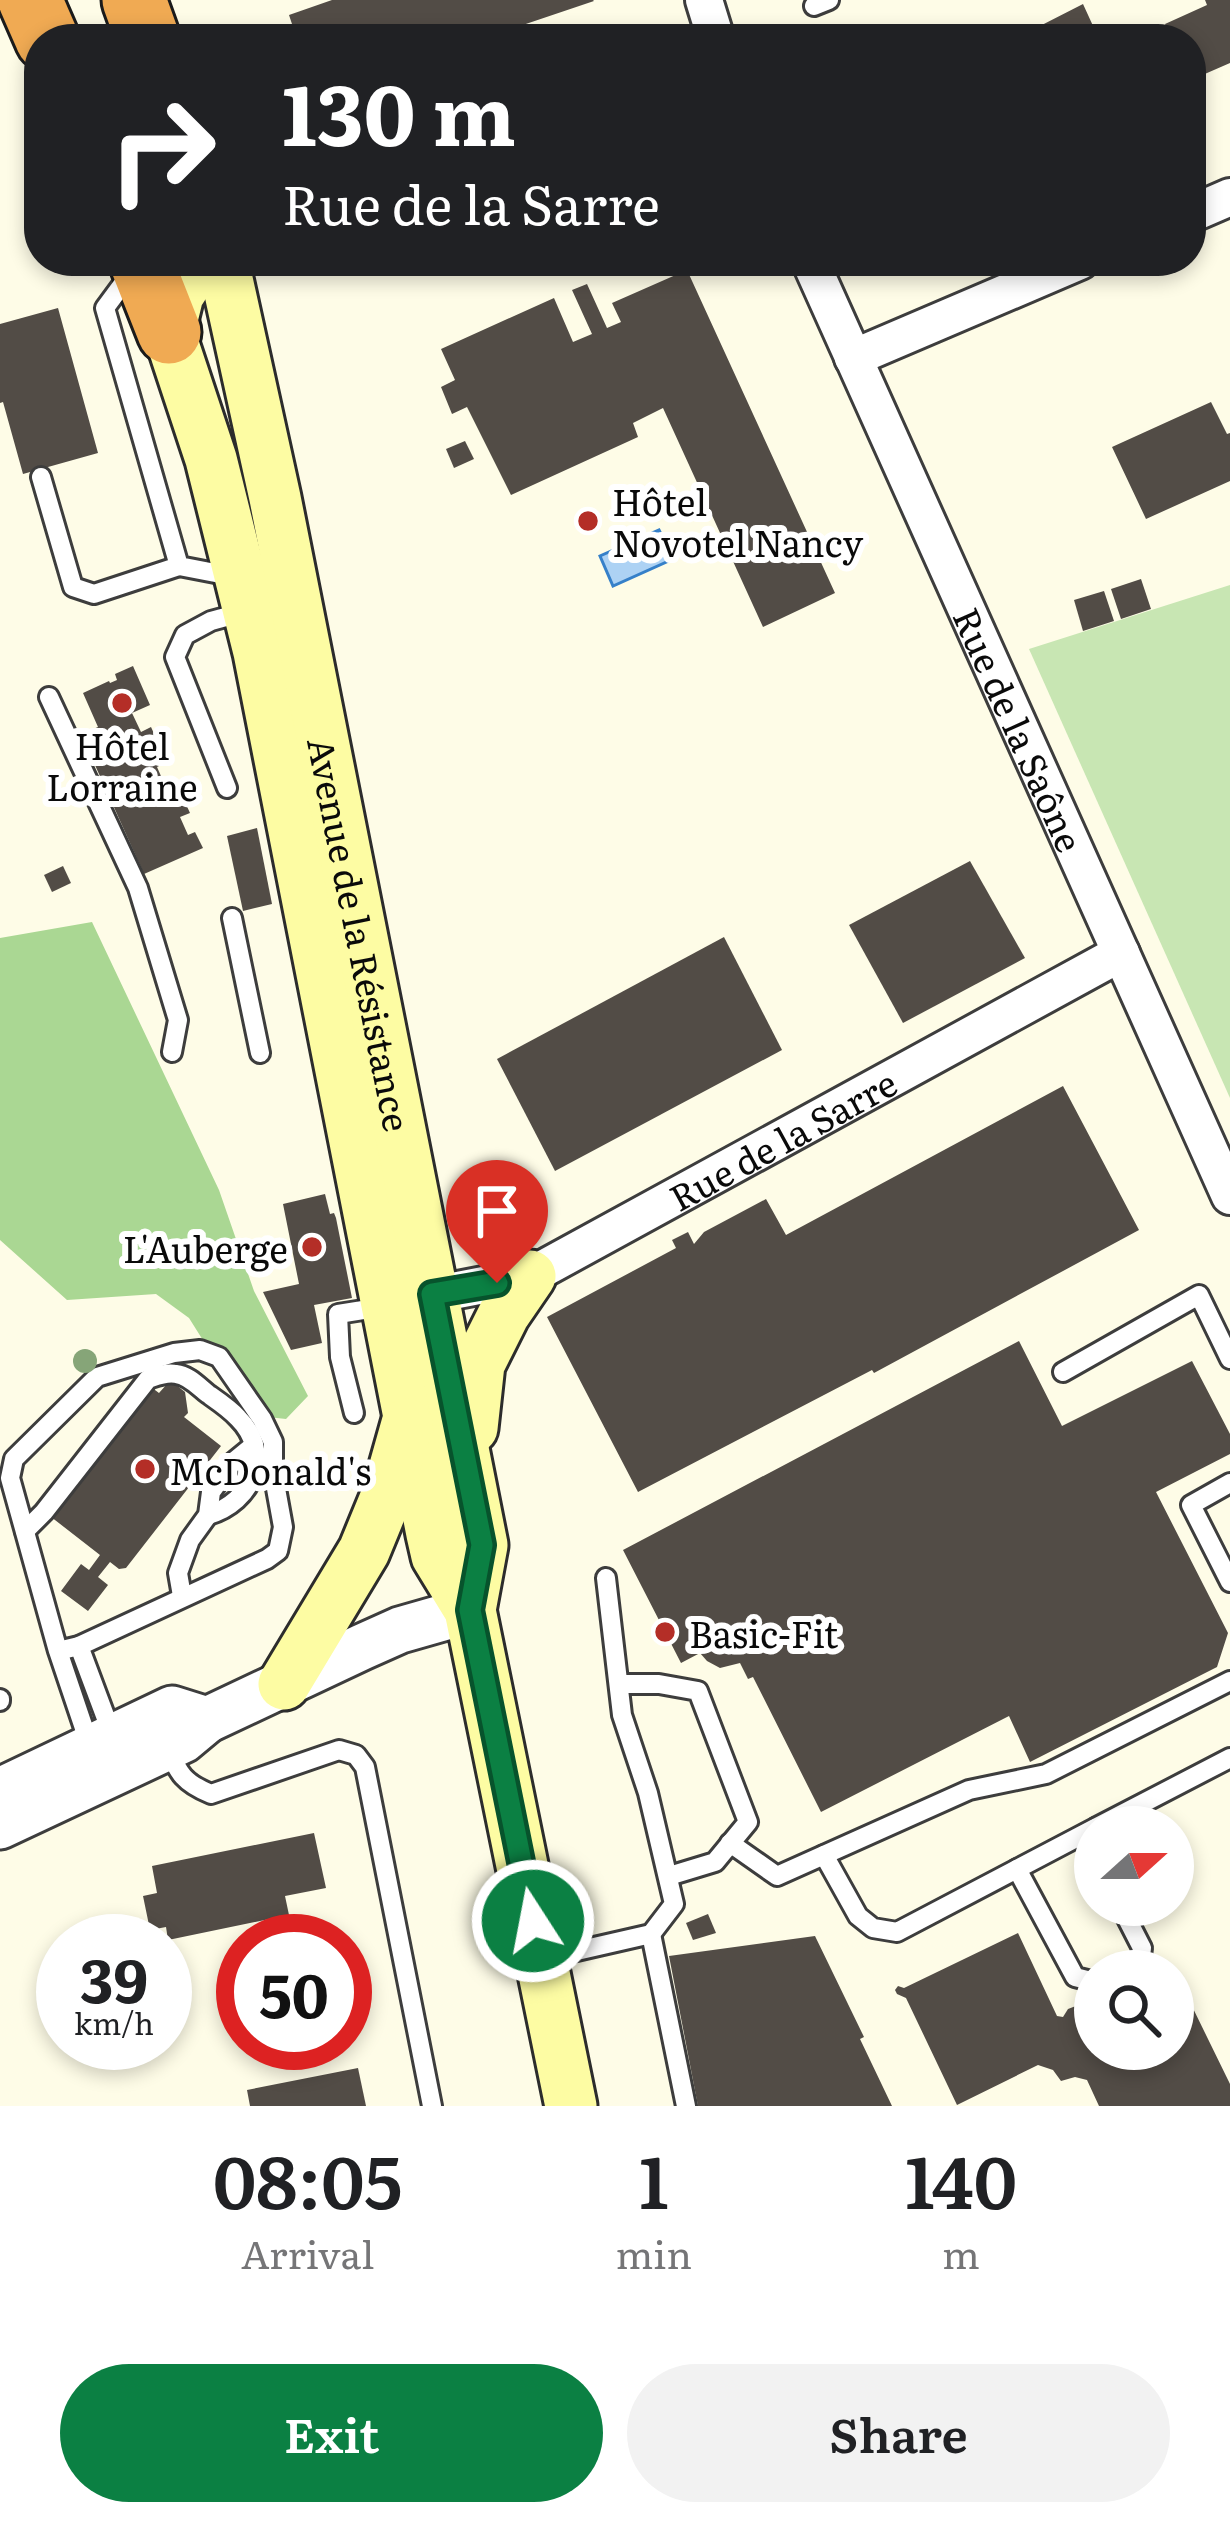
<!DOCTYPE html>
<meta charset="utf-8">
<style>
:root{--surface:#fff;--page:#f2f2f2;--text:#202124;--muted:#757577;--accent:#0b8043}
body{margin:0;font-family:Literata,serif;background:var(--page);color:var(--text);height:100vh;display:flex;flex-direction:column;font-size:45px;white-space:nowrap}
*{box-sizing:border-box;margin:0}
p{font-size:39px;color:var(--muted)}
.icon{flex:none;width:66px;height:66px;fill:none;stroke:currentColor;stroke-width:2;stroke-linecap:round;stroke-linejoin:round}
.map{position:relative;height:2106px;overflow:hidden}
.sheet{display:flex;flex-direction:column;background:var(--surface);flex:1}
.sheet>*{flex:none}
.guide{position:absolute;left:24px;top:24px;width:1182px;height:252px;border-radius:48px;box-shadow:0 6px 18px #0003;background:#202124;color:#fff;overflow:hidden}
.needle{width:78px;rotate:69deg}
.tools{position:absolute;left:1074px;top:1806px;display:grid;gap:24px}
.tools a{display:grid;place-items:center;width:120px;height:120px;border-radius:50%;background:var(--surface);box-shadow:0 6px 18px #0003;font-size:60px}
.speed{position:absolute;left:36px;top:1914px;display:flex;gap:24px;font-size:60px;font-weight:700;text-align:center}
.speed>*{display:grid;place-content:center;width:156px;height:156px;border-radius:50%;background:var(--surface);box-shadow:0 6px 18px #0003;line-height:1}
.speed small{font-size:30px;font-weight:400}
.speed .limit{border:18px solid #d22;background:#fff;color:#111}
.pin{position:absolute;display:grid;place-items:center;width:102px;height:102px;color:#fff;margin:-123px -51px;border-radius:50% 50% 50% 0;rotate:-45deg;box-shadow:0 0 12px #0007}
.pin .icon{rotate:45deg}
.me{position:absolute;width:132px;margin:-66px;rotate:349deg;stroke-linejoin:round;filter:drop-shadow(0 0 9px #0008)}
.turn{display:flex;align-items:center;gap:42px;height:252px;padding:0 60px;font-size:54px}
.turn .icon{width:156px;height:156px;stroke-width:2.5}
.turn b{display:block;font-size:84px;line-height:102px}
.eta{display:flex;justify-content:space-evenly;align-items:center;height:204px;text-align:center}
.eta b{font-size:72px;font-weight:600;line-height:84px}
.button{display:flex;gap:24px;margin-top:auto;padding:24px 60px}
.button a{flex:1;height:138px;border-radius:72px;background:var(--accent);color:#fff;font-size:48px;font-weight:600;line-height:138px;text-align:center}
.button a+a{background:var(--page);color:var(--text)}
.map>svg:first-child{display:block}
.green{fill:#c8e6b3}
.forest{fill:#aad793}
.water{fill:#add2f4;stroke:#3680c9;stroke-width:3}
.building{fill:#524c46}
.lines{fill:none;stroke-linecap:round;stroke-linejoin:round}
.service-casing{stroke:#3d3d3d;stroke-width:24}
.minor-casing{stroke:#3d3d3d;stroke-width:42}
.tertiary-casing{stroke:#3d3d3d;stroke-width:51}
.secondary-casing{stroke:#2c2c2c;stroke-width:57}
.motorway-casing{stroke:#1b1b1b;stroke-width:69}
.service{stroke:#fff;stroke-width:18}
.minor{stroke:#fff;stroke-width:36}
.tertiary{stroke:#fff;stroke-width:45}
.secondary{stroke:#fdfca3;stroke-width:51}
.motorway{stroke:#f0aa53;stroke-width:63}
.tree{fill:#86a578}
.route-casing{stroke:#07532c;stroke-width:30}
.route{stroke:#0b8043;stroke-width:21}
.poi-dot{fill:#b42e27;stroke:#fff;stroke-width:4.5}
.labels{text-anchor:middle;dominant-baseline:central;stroke-width:12;stroke-linejoin:round;paint-order:stroke}
.poi-label{font-size:36px;fill:#0a0a0a;stroke:#fff;text-anchor:start}
.street-label{font-size:36px;fill:#0a0a0a;stroke:#fff}
</style>
<div class="map">
<svg width="1230" height="2106" viewBox="0 0 1230 2106">
<rect width="100%" height="100%" fill="#fefce7"/>
<polygon class="green" points="1230,585 1230,1098 1029,649"/>
<polygon class="forest" points="92,922 219,1190 254,1291 308,1396 286,1419 250,1415 189,1318 156,1294 67,1300 0,1240 0,938"/>
<polygon class="water" points="659,530 673,559 613,586 600,556"/>
<g class="building">
<polygon points="332,0 593,0 594,1 481,39 442,39 440,33 426,38 423,28 391,39 297,39 289,15"/>
<polygon points="1205,0 1230,0 1230,63 1191,80 1191,39 1172,39 1165,24 1207,5"/>
<polygon points="1083,4 1099,39 1013,39 1011,36 1035,25 1036,28"/>
<polygon points="687,270 835,593 763,627 663,408 633,423 638,437 511,495 467,407 452,414 441,387 455,380 441,349 554,298 573,342 592,334 572,290 587,284 607,328 621,322 612,303"/>
<polygon points="58,308 98,453 23,474 3,402 0,403 0,324"/>
<polygon points="1211,402 1227,434 1230,433 1230,481 1146,519 1112,447"/>
<polygon points="465,441 474,459 454,468 446,449"/>
<polygon points="1141,579 1151,609 1121,619 1111,589"/>
<polygon points="1104,591 1114,621 1083,631 1074,600"/>
<polygon points="133,666 150,705 132,713 141,732 151,727 167,762 157,767 164,783 174,778 190,813 180,817 188,835 195,832 203,848 144,874 81,734 98,727 83,693 109,681 110,683 117,680 115,674"/>
<polygon points="257,828 272,904 243,911 227,836"/>
<polygon points="970,861 1025,958 903,1023 849,925"/>
<polygon points="63,866 71,883 52,892 44,875"/>
<polygon points="724,937 782,1050 555,1171 497,1059"/>
<polygon points="1063,1086 1139,1230 874,1373 872,1370 638,1492 547,1317 676,1248 672,1240 688,1232 694,1244 704,1232 766,1199 786,1235"/>
<polygon points="325,1194 330,1214 334,1213 336,1218 352,1298 314,1305 322,1343 291,1350 263,1292 299,1284 283,1204"/>
<polygon points="1019,1341 1062,1426 1192,1361 1230,1434 1230,1454 1156,1492 1228,1633 1217,1667 1030,1762 1009,1716 821,1812 753,1677 748,1679 740,1663 720,1668 707,1661 700,1653 681,1663 623,1550"/>
<polygon points="147,1384 159,1393 167,1384 175,1384 185,1392 188,1413 184,1417 221,1446 126,1568 119,1569 110,1562 98,1577 108,1585 88,1611 61,1591 81,1564 89,1570 100,1555 46,1513"/>
<polygon points="314,1833 326,1888 285,1896 289,1915 168,1940 166,1927 150,1930 143,1896 157,1893 152,1866"/>
<polygon points="708,1914 716,1933 693,1940 686,1923"/>
<polygon points="1018,1933 1057,2016 1063,2017 1068,2009 1081,2004 1095,2010 1095,2049 1173,2049 1173,1998 1185,1992 1230,2084 1230,2106 1099,2106 1087,2080 1075,2077 1061,2081 1053,2070 1038,2065 957,2105 906,1998 897,1994 895,1990 898,1986 904,1988"/>
<polygon points="815,1936 864,2037 860,2039 892,2106 698,2106 669,1956"/>
<polygon points="358,2068 366,2106 250,2106 247,2090"/>
</g>
<g class="lines">
<g class="service-casing">
<g id="service">
<polyline points="814,6 829,0"/>
<polyline points="133,270 105,308 179,566 236,577"/>
<polyline points="41,477 73,587 94,594 179,566"/>
<polyline points="49,697 138,888 178,1020 172,1052"/>
<polyline points="227,788 175,657 185,635 211,621 244,612"/>
<polyline points="232,918 260,1053"/>
<polyline points="1063,1372 1199,1295 1230,1359"/>
<polyline points="354,1413 340,1357 338,1314 382,1307"/>
<polyline points="1230,1483 1191,1505 1230,1582"/>
<path d="M 25,1531 L 44,1512 L 148,1379 C 157,1376 166,1372 176,1374 C 188,1375 198,1386 208,1394 C 218,1401 230,1409 238,1418 C 273,1453 253,1502 208,1515"/>
<polyline points="182,1596 178,1573 190,1540 208,1515 211,1492 232,1463 254,1445"/>
<polyline points="79,1646 113,1737"/>
<polyline points="58,1651 79,1646 267,1559 278,1551 283,1527 273,1472 273,1442 262,1419 219,1357 200,1350 174,1353 97,1377 14,1459 10,1478 58,1651 90,1746"/>
<polyline points="619,1684 659,1684 698,1691 748,1822 715,1862 669,1876"/>
<polyline points="0,1699 0,1701"/>
<path d="M 167,1748 C 179,1774 184,1783 211,1794 L 339,1750 L 356,1755 L 365,1767 L 432,2106"/>
<polyline points="1097,1827 1230,1758"/>
<polyline points="730,1843 777,1876 969,1790 1046,1774 1230,1681"/>
<polyline points="824,1855 858,1916 873,1928 897,1932 1095,1828"/>
<polyline points="1017,1869 1075,1977 1095,1982"/>
<polyline points="1120,1905 1142,1948 1140,1963 1130,1971"/>
<polyline points="651,1934 686,2106"/>
<polyline points="546,1958 651,1934 674,1904 648,1793 622,1715 606,1578"/>
</g>
</g>
<g class="minor-casing">
<g id="minor">
<polyline points="704,0 716,39"/>
<polyline points="1191,214 1230,197"/>
<path id="s1" d="M 810,261 L 1230,1196"/>
<polyline points="853,358 1080,261"/>
<path id="s2" d="M 432,1295 L 530,1276 L 1121,953"/>
</g>
</g>
<g class="tertiary-casing">
<g id="tertiary">
<polyline points="0,1791 172,1709 207,1720"/>
<polyline points="0,1826 183,1740 207,1720 362,1647 400,1630 470,1610"/>
</g>
</g>
<g class="secondary-casing">
<g id="secondary">
<polyline points="200,261 178,295 169,332 211,459 259,652 432,1534 437,1556 470,1610 571,2106"/>
<path id="s3" d="M 223,261 L 275,498 L 482,1545 L 470,1610"/>
<polyline points="472,1428 479,1364 504,1314 530,1276"/>
<polyline points="284,1684 364,1551 387,1495 407,1424"/>
</g>
</g>
<g class="motorway-casing">
<g id="motorway">
<polyline points="30,0 47,39"/>
<polyline points="134,0 148,39"/>
<polyline points="141,261 169,332"/>
</g>
</g>
<use href="#service" class="service"/>
<use href="#minor" class="minor"/>
<use href="#tertiary" class="tertiary"/>
<use href="#secondary" class="secondary"/>
<use href="#motorway" class="motorway"/>
</g>
<circle class="tree" cx="85" cy="1361" r="12"/>
<g class="lines">
<g class="route-casing">
<polyline id="route" points="497,1283 432,1294 482,1545 470,1610 533,1921"/>
</g>
<use href="#route" class="route"/>
</g>
<g class="poi-dot">
<circle cx="588" cy="521" r="12"/>
<circle cx="122" cy="703" r="12"/>
<circle cx="312" cy="1247" r="12"/>
<circle cx="145" cy="1469" r="12"/>
<circle cx="665" cy="1632" r="12"/>
</g>
<g class="labels">
<g class="poi-label">
<text x="612" y="500">Hôtel<tspan x="612" dy="41">Novotel Nancy</tspan></text>
<text x="122" y="744" text-anchor="middle">Hôtel<tspan x="122" dy="41">Lorraine</tspan></text>
<text x="288" y="1247" text-anchor="end">L'Auberge</text>
<text x="169" y="1469">McDonald's</text>
<text x="689" y="1632">Basic-Fit</text>
</g>
<g class="street-label">
<text stroke="none"><textPath href="#s1" startOffset="513">Rue de la Saône</textPath></text>
<text stroke="none"><textPath href="#s3" startOffset="687">Avenue de la Résistance</textPath></text>
<text stroke="none"><textPath href="#s2" startOffset="387">Rue de la Sarre</textPath></text>
</g>
</g>
</svg>
<div class="tools">
<a><svg class="needle" viewBox="-14 -14 28 28"><path d="M0-13l5 13h-10z" fill="#e53935"/><path d="M0 13l5-13h-10z" fill="#757577"/></svg></a>
<a><svg class="icon" aria-label="search" viewBox="0 0 24 24"><circle cx="10" cy="10" r="6"/><path d="M15 15l6 6"/></svg></a>
</div>
<div class="speed"><div>39<small>km/h</small></div><div class="limit">50</div></div>
<div class="pin" style="left:497px;top:1283px;background:#d93025"><svg class="icon" aria-label="arrive" viewBox="0 0 24 24"><path d="M6 21V4h12l-3 4 3 4H6"/></svg></div>
<svg class="me" style="left:533px;top:1921px" viewBox="-20 -20 40 40"><circle r="17" fill="#0b8043" stroke="#fff" stroke-width="3"/><path d="M0-11L8 9 0 5-8 9z" fill="#fff"/></svg>
<div class="guide">
<div class="turn"><svg class="icon" aria-label="right" viewBox="0 0 24 24"><path d="M7 20v-9h11M14 6l5 5-5 5"/></svg><div><b>130 m</b>Rue de la Sarre</div></div>
</div>
</div>
<section class="sheet">
<div class="eta">
<div><b>08:05</b><p>Arrival</p></div>
<div><b>1</b><p>min</p></div>
<div><b>140</b><p>m</p></div>
</div>
<div class="button"><a>Exit</a><a>Share</a></div>
</section>
